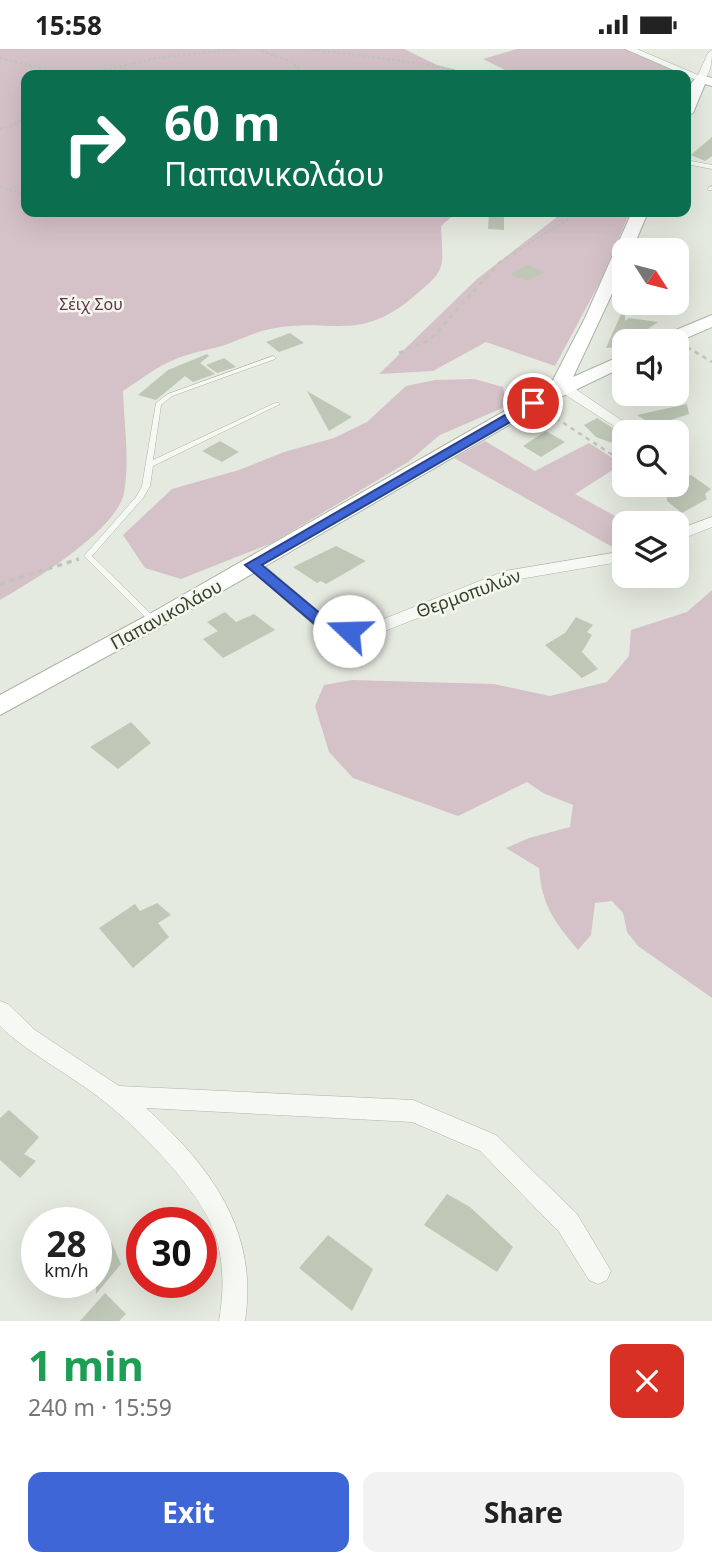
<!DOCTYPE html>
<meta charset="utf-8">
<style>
:root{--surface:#fff;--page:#f2f2f2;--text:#222;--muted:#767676;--accent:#3e66d6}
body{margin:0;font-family:"Noto Sans",sans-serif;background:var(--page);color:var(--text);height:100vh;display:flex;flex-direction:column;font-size:26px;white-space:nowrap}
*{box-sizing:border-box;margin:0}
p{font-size:23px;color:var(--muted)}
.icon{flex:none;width:38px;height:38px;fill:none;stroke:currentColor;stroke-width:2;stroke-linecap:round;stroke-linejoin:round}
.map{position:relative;height:1272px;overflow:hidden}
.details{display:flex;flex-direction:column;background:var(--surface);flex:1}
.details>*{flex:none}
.top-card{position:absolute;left:21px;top:21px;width:670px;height:147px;border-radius:14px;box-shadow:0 7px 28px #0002;background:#0b6e4f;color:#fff;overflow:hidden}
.needle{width:46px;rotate:126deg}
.buttons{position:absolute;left:612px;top:189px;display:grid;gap:14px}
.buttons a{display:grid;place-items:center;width:77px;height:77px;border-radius:14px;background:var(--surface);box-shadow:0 7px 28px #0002;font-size:35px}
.speed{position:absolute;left:21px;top:1158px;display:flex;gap:14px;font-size:35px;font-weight:700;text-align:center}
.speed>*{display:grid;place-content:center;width:91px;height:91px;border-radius:50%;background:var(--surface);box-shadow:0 7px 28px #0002;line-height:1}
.speed small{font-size:18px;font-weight:400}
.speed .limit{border:10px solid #d22;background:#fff;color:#111}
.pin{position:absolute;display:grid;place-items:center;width:60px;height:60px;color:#fff;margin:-30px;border:4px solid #fff;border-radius:50%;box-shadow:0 2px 7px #0007}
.me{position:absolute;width:77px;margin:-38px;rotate:291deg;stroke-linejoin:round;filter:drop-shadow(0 0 5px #0008)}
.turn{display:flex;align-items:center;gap:24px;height:147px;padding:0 28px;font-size:32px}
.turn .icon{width:91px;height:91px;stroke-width:2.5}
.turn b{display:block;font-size:49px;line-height:60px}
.round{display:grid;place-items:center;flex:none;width:74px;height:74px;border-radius:14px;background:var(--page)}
.head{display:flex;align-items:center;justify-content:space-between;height:119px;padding:0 28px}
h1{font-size:42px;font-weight:700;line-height:52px;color:#1e9e55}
.primary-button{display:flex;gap:14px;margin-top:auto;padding:14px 28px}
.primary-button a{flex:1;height:80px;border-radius:14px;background:var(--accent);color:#fff;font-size:28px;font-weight:700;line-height:80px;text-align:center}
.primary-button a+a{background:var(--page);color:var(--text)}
.status{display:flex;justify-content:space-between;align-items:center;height:49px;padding:0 35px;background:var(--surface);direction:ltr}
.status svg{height:19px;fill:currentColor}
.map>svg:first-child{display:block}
.green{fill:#d5c1c8}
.building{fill:#bfc8b7}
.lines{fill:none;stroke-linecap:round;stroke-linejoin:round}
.lane-casing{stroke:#acb5a5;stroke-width:1}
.street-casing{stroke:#acb5a5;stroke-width:1}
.secondary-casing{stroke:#acb5a5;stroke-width:2}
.path-far2{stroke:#c0c5ba;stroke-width:2;stroke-dasharray:2.5 2.5;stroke-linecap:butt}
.path-far1{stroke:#c0c5ba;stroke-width:2.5;stroke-dasharray:4.5 4.5;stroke-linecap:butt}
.path{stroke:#c0c5ba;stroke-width:3.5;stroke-dasharray:5 5;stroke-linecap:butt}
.lane{fill:#f6f8f3;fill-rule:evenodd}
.street{fill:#f6f8f3;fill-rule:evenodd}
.secondary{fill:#fff;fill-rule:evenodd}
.route{fill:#3e66d6;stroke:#28428b;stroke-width:2}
.labels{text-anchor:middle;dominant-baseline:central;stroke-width:5;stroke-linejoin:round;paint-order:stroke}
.far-park-label{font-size:16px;fill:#5f3441;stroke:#f4f7f0}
.street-label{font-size:18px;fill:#344328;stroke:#f4f7f0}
</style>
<div class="status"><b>15:58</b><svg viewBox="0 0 49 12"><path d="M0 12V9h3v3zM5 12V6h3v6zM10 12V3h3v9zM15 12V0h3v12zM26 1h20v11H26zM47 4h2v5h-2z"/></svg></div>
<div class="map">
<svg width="712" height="1272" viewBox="0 0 712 1272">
<rect width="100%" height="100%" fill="#e5eae0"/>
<g class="green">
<path d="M 0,0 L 404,0 L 437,16 L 476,26 L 26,26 L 26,163 L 457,163 L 441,177 C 443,222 447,220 412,249 C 356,295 331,267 270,280 C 255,283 239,291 225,296 C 209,301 193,303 178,309 C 159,316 140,331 123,342 C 124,375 130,410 124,444 C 116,482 33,532 0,551 Z"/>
<polygon points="517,0 626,0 680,22 664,26 515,26 483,10"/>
<polygon points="554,163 630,163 600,233 555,317 486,293 433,322 379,325 477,230 557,168"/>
<polygon points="474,330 503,338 507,357 440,386 408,413 272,494 181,530 145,519 123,486 172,440 239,421 284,403 334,389 367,373 406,337 435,331"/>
<polygon points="485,392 535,422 589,394 622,415 575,445 628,474 625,474 625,505 454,409"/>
<path d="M 712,541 L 712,949 L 638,897 L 627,883 L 623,864 L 612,852 L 595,854 L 591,886 L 578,901 C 554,872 542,857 539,819 L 506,799 L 529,789 L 570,778 L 573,756 L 543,744 L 527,733 L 458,767 L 353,729 L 329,703 L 315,657 L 324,636 L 352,631 L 494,635 L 550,647 L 607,633 L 629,607 L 631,581 L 687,563 Z"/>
</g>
<g class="building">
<polygon points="712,88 712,107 705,112 691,106"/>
<polygon points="489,163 504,163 504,181 488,180"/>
<polygon points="527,216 544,223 527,232 510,225"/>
<polygon points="625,256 625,272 629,269 658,273 642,284 638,292 625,292 625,297 606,299"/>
<polygon points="290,284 304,294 279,303 266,293"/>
<polygon points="207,305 209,307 200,314 215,325 193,333 185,327 156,351 138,346 168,321"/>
<polygon points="224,309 236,318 217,324 206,316"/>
<polygon points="307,342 352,368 329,382"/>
<polygon points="687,355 689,365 654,377 637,366"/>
<polygon points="597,369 624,386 612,394 596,388 584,376"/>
<polygon points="546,382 565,393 541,408 523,397"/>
<polygon points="220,392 239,403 222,413 202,402"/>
<polygon points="691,426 711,440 705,445 707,450 682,464 667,452 666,436 677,436 677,431"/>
<polygon points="336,497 366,512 326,535 321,532 317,534 293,518"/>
<polygon points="225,563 236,573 254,565 275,581 223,609 203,590 218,582 207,573"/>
<polygon points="576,568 593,576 587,583 592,586 582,603 598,620 582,629 545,596 565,584"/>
<polygon points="131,673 151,694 118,720 90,698"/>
<polygon points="157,854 171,866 158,874 169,888 133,919 99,879 135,855 140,862"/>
<polygon points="9,1061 39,1088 24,1105 36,1112 20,1129 0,1111 0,1069"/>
<polygon points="447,1145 470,1158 513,1198 497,1223 424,1176"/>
<polygon points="328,1186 373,1220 352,1262 299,1219"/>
<polygon points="96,1188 112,1194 121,1215 96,1245"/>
<polygon points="105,1244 126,1265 119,1272 80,1272"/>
</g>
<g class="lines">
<g class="lane-casing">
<g id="lane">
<polygon points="686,111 712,116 712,120 686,115"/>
<polygon points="712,137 712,141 708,141 708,139"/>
<polygon points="273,307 276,309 275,310 172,347 161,356 153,411 275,354 279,354 280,355 153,417 150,437 143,449 92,507 158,572 154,575 151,574 84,507 136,448 142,437 156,354 168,345"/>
</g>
</g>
<g class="street-casing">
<g id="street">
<path d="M 625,0 L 637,0 L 698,26 L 708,4 L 712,1 C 712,12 711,27 701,33 Z"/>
<polygon points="563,334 568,335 639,383 625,384 558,341 558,335"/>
<polygon points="712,468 712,478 677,492 677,481"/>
<polygon points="625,502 625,512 514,531 385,582 349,588 317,579 245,516 247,512 259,512 329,571 349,576 376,573 505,522"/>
<path d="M 0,952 L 8,955 L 35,981 L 119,1037 L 413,1051 L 496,1086 L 577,1165 L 611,1222 L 607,1231 L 598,1235 L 589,1231 L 559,1183 L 480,1102 L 412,1073 L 146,1059 C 210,1117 259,1181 245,1272 L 219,1272 C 224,1244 224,1215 216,1188 C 202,1141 132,1072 93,1044 C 64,1023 33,1006 6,983 L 0,977 Z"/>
</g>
</g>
<g class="secondary-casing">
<g id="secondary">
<path d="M 701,26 L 712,29 L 712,37 L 705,35 L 693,64 L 686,68 C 686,54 686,32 701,26 Z"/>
<polygon points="632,163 648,163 632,201 625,201 625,217 573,328 625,305 625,317 538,359 162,577 0,666 0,646 146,567 524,351 553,337 553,331 585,269"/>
<polygon points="712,266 712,278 677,293 656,292 659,288"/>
</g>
</g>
<g class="path-far2">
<polyline points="257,0 292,13 305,26"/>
<polyline points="308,0 431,16 474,26"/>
<polyline points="0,9 68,26"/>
<polyline points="80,26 158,9 237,0"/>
<polyline points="0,80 14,76 26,66"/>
<polyline points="0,138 26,145"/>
<polyline points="515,203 573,167 575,163"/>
</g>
<g class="path-far1">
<polyline points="687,298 712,313"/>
<polyline points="399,304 430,291 500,213 518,202"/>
<polyline points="548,364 625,414"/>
</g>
<polyline class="path" points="0,535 79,510"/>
<use href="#lane" class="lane"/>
<use href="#street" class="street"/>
<use href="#secondary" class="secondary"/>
</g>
<polygon class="route" points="533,350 538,352 538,357 262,516 328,571 354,578 356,582 354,586 349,587 318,578 245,516"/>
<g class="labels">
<g class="far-park-label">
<text x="91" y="255">Σέιχ Σου</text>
</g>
<g class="street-label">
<text transform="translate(468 544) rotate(-20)">Θερμοπυλών</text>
<text transform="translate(166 565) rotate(-29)">Παπανικολάου</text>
</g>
</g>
</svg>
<div class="buttons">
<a><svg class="needle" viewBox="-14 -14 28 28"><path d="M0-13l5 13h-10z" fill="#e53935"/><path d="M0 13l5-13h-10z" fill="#767676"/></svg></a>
<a><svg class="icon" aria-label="sound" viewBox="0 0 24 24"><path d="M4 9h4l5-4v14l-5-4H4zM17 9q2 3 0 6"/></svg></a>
<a><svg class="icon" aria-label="search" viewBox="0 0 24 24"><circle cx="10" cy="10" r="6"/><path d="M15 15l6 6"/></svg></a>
<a><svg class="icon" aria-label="layers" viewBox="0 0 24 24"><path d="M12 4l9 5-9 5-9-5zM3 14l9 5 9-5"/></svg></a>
</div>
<div class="speed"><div>28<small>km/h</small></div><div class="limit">30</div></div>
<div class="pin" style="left:533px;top:354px;background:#d93025"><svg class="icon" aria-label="arrive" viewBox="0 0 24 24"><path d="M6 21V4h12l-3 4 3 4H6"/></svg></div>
<svg class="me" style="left:349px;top:582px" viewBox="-20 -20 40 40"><circle r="19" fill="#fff"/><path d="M0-13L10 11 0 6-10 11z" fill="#3e66d6"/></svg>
<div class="top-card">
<div class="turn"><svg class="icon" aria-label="right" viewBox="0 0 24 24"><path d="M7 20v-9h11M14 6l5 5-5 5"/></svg><div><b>60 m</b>Παπανικολάου</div></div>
</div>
</div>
<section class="details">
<div class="head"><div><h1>1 min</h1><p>240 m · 15:59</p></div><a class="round" style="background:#d93025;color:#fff"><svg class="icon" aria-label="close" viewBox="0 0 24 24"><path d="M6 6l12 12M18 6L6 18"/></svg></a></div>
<div class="primary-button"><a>Exit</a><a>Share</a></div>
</section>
